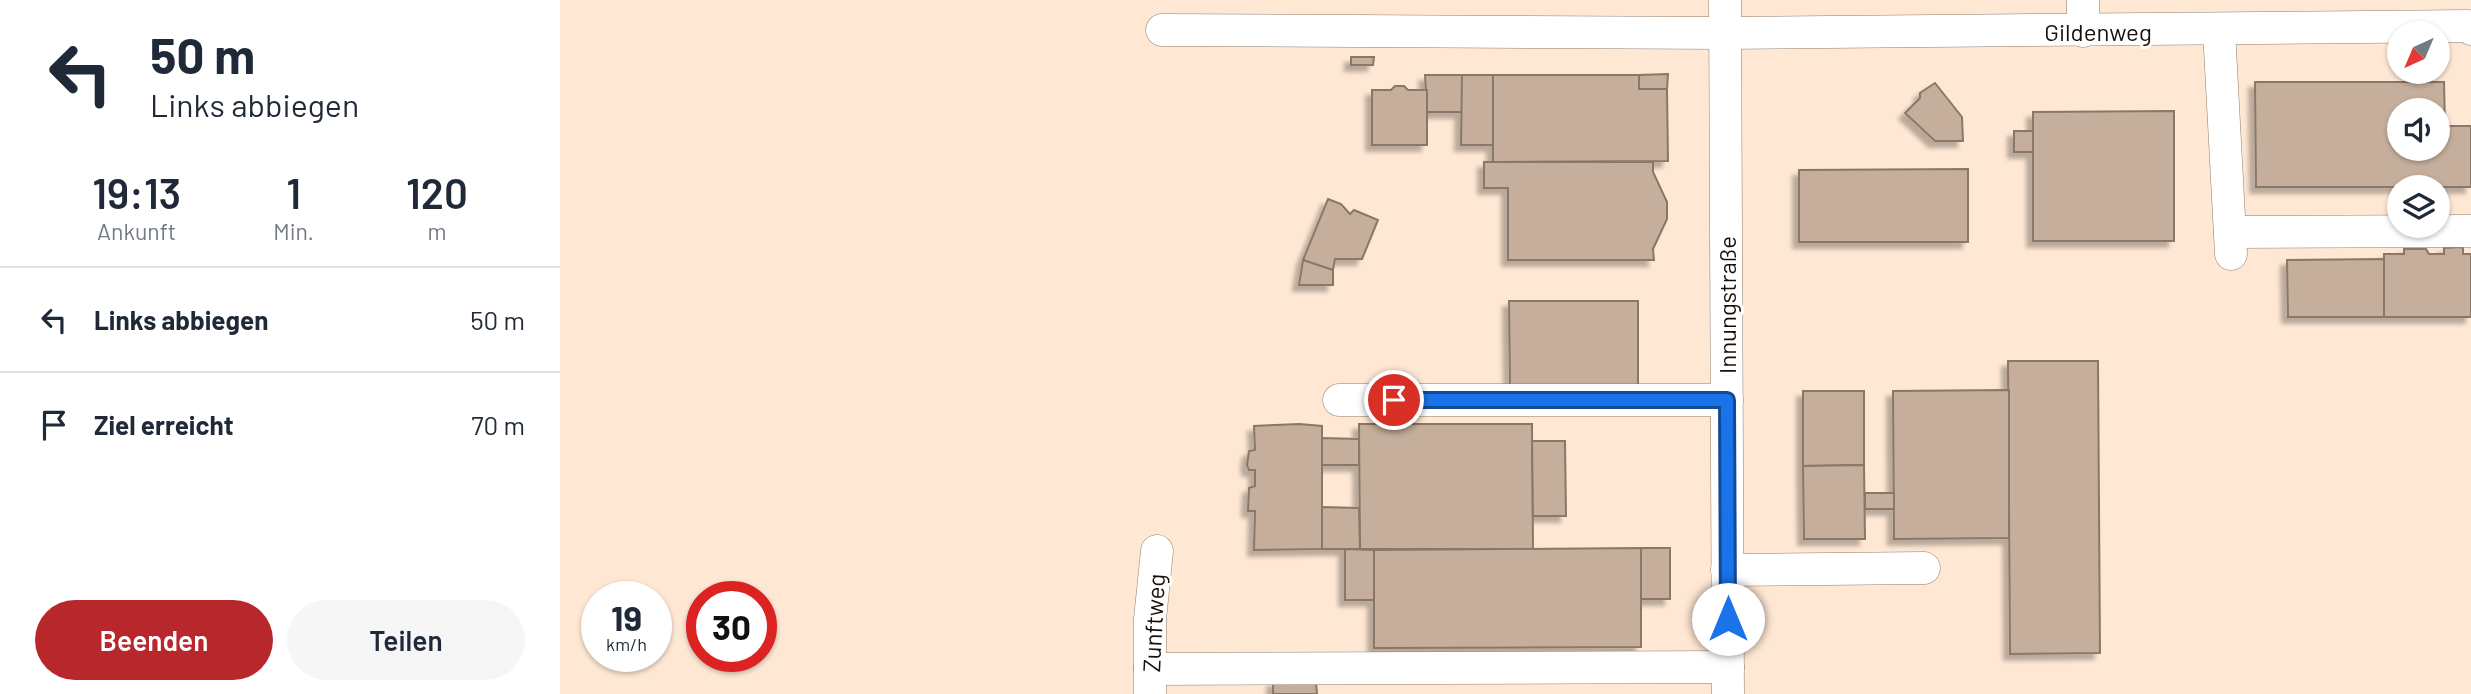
<!DOCTYPE html>
<html lang="de">
<meta charset="utf-8">
<style>
:root{--surface:#fff;--page:#f6f6f7;--text:#1f2937;--muted:#747a83;--line:#e0e1e3;--accent:#b7272c}
body{margin:0;font-family:Barlow,sans-serif;background:var(--page);color:var(--text);height:100vh;display:flex;flex-direction:column;font-size:26px;white-space:nowrap}
*{box-sizing:border-box;margin:0}
p{font-size:23px;color:var(--muted)}
.icon{flex:none;width:38px;height:38px;fill:none;stroke:currentColor;stroke-width:2;stroke-linecap:round;stroke-linejoin:round}
.map{position:relative;flex:1;overflow:hidden}
.side{display:flex;flex-direction:column;background:var(--surface);width:560px}
.side>*{flex:none}
.guide{background:#fff;color:var(--text);overflow:hidden}
.needle{width:46px;rotate:224deg}
.fabs{position:absolute;left:1827px;top:21px;display:grid;gap:14px}
.fabs a{display:grid;place-items:center;width:63px;height:63px;border-radius:50%;background:var(--surface);box-shadow:0 2px 5px #0004;font-size:35px}
.speed{position:absolute;left:21px;top:581px;display:flex;gap:14px;font-size:35px;font-weight:700;text-align:center}
.speed>*{display:grid;place-content:center;width:91px;height:91px;border-radius:50%;background:var(--surface);box-shadow:0 2px 5px #0004;line-height:1}
.speed small{font-size:18px;font-weight:400}
.speed .limit{border:10px solid #d22;background:#fff;color:#111}
.pin{position:absolute;display:grid;place-items:center;width:60px;height:60px;color:#fff;margin:-30px;border:4px solid #fff;border-radius:50%;box-shadow:0 2px 7px #0007}
.me{position:absolute;width:77px;margin:-38px;rotate:0deg;stroke-linejoin:round;filter:drop-shadow(0 0 5px #0008)}
.turn{display:flex;align-items:center;gap:24px;height:147px;padding:0 35px;font-size:32px}
.turn .icon{width:91px;height:91px;stroke-width:2.5}
.turn b{display:block;font-size:49px;line-height:60px}
.eta{display:flex;justify-content:space-evenly;align-items:center;height:119px;text-align:center}
.eta b{font-size:42px;font-weight:600;line-height:49px}
.primary-button{display:flex;gap:14px;margin-top:auto;padding:14px 35px}
.primary-button a{flex:1;height:80px;border-radius:42px;background:var(--accent);color:#fff;font-size:28px;font-weight:600;line-height:80px;text-align:center}
.primary-button a+a{background:var(--page);color:var(--text)}
ul{padding:0;list-style:none}
li{display:flex;align-items:center;gap:21px;height:105px;padding:0 35px;border-top:2px solid var(--line)}
li div{flex:1}
li b{display:block;font-size:26px}
li em{font-style:normal}
main{display:flex;flex:1;min-height:0}
.map>svg:first-child{display:block}
.building{fill:#c5af9c;stroke:#8b7765;stroke-width:2;fill-rule:evenodd;filter:url(#shadow)}
.lines{fill:none;stroke-linecap:round;stroke-linejoin:round}
.minor-casing{stroke:#927d6b;stroke-width:33}
.minor{stroke:#fff;stroke-width:32}
.route-casing{stroke:#114b97;stroke-width:18}
.route{stroke:#1a73e8;stroke-width:12}
.labels{text-anchor:middle;dominant-baseline:central;stroke-width:6;stroke-linejoin:round;paint-order:stroke}
.street-label{font-size:24px;fill:#170f09;stroke:#fff}
</style>
<main>
<section class="side">
<div class="guide">
<div class="turn"><svg class="icon" aria-label="left" viewBox="0 0 24 24"><path d="M17 20v-9H6M10 6l-5 5 5 5"/></svg><div><b>50 m</b>Links abbiegen</div></div>
</div>
<div class="eta">
<div><b>19:13</b><p>Ankunft</p></div>
<div><b>1</b><p>Min.</p></div>
<div><b>120</b><p>m</p></div>
</div>
<ul>
<li><svg class="icon" aria-label="left" viewBox="0 0 24 24"><path d="M17 20v-9H6M10 6l-5 5 5 5"/></svg><div><b>Links abbiegen</b></div><em>50 m</em></li>
<li><svg class="icon" aria-label="arrive" viewBox="0 0 24 24"><path d="M6 21V4h12l-3 4 3 4H6"/></svg><div><b>Ziel erreicht</b></div><em>70 m</em></li>
</ul>
<div class="primary-button"><a>Beenden</a><a>Teilen</a></div>
</section>
<div class="map">
<svg width="1911" height="694" viewBox="0 0 1911 694">
<defs>
<filter id="shadow"><feDropShadow dx="-6" dy="6" stdDeviation="2" flood-color="#0004"/></filter>
</defs>
<rect width="100%" height="100%" fill="#fee7d3"/>
<g class="building">
<polygon points="791,57 814,57 813,65 791,65"/>
<polygon points="1108,74 1107,89 1079,89 1079,75"/>
<polygon points="865,75 902,75 902,112 867,112"/>
<polygon points="902,75 933,75 933,145 901,145"/>
<polygon points="933,75 1079,75 1079,89 1107,89 1108,161 933,162"/>
<path d="M 1695,82 L 1884,82 L 1885,126 L 1911,126 L 1911,187 L 1696,187 ZM 1839,110 L 1878,110 L 1878,149 L 1839,149 Z"/>
<polygon points="1375,83 1402,117 1403,141 1375,141 1345,113 1360,98 1360,93"/>
<polygon points="835,86 844,86 848,90 867,90 867,145 812,145 812,90 831,90"/>
<polygon points="1614,111 1614,241 1473,241 1473,112"/>
<rect x="1454" y="131" width="19" height="21"/>
<polygon points="924,162 1093,162 1093,172 1107,202 1107,219 1093,249 1094,260 948,260 948,188 924,188"/>
<polygon points="1408,169 1408,242 1239,242 1239,170"/>
<polygon points="768,199 781,204 790,214 794,210 818,220 802,259 775,259 773,270 768,271 743,260"/>
<polygon points="1900,247 1903,248 1903,254 1911,254 1911,317 1824,317 1824,254 1844,254 1844,249 1866,249 1869,254 1884,254 1884,248"/>
<polygon points="1824,259 1824,317 1728,317 1727,260"/>
<polygon points="743,260 773,270 773,285 739,285"/>
<polygon points="949,301 1078,301 1078,385 950,386"/>
<polygon points="1448,361 1538,361 1540,653 1450,654"/>
<polygon points="1449,390 1449,538 1334,539 1333,391"/>
<polygon points="1243,391 1304,391 1304,465 1243,466"/>
<polygon points="739,424 762,426 762,549 694,550 695,511 688,511 689,488 695,486 695,470 689,470 687,465 689,451 695,450 694,426"/>
<polygon points="799,424 972,424 973,549 800,549"/>
<polygon points="762,438 799,439 799,465 762,465"/>
<polygon points="972,441 1005,441 1006,516 973,516"/>
<polygon points="1304,465 1305,539 1244,539 1243,466"/>
<rect x="1305" y="493" width="29" height="16"/>
<polygon points="762,507 799,508 800,549 762,549"/>
<rect x="1081" y="548" width="29" height="51"/>
<polygon points="1081,548 1081,647 814,648 814,550"/>
<polygon points="785,549 814,550 814,600 785,600"/>
<polygon points="713,681 756,681 757,694 713,694"/>
</g>
<g class="lines">
<g class="minor-casing">
<g id="minor">
<polyline points="1165,0 1168,694"/>
<polyline points="1523,0 1523,31"/>
<polyline points="602,30 1165,33 1908,26 1911,29"/>
<polyline points="1659,30 1671,254"/>
<polyline points="1670,232 1911,231"/>
<polyline points="779,400 1167,400"/>
<polyline points="1167,570 1364,568"/>
<polyline points="590,669 1168,667"/>
<polyline points="590,694 590,619 597,551"/>
</g>
</g>
<use href="#minor" class="minor"/>
</g>
<g class="lines">
<g class="route-casing">
<polyline id="route" points="834,400 1167,400 1168,619"/>
</g>
<use href="#route" class="route"/>
</g>
<g class="labels">
<g class="street-label">
<text x="1538" y="31">Gildenweg</text>
<text transform="translate(1166 305) rotate(-90)">Innungstraße</text>
<text transform="translate(593 623) rotate(-87)">Zunftweg</text>
</g>
</g>
</svg>
<div class="fabs">
<a><svg class="needle" viewBox="-14 -14 28 28"><path d="M0-13l5 13h-10z" fill="#e53935"/><path d="M0 13l5-13h-10z" fill="#747a83"/></svg></a>
<a><svg class="icon" aria-label="sound" viewBox="0 0 24 24"><path d="M4 9h4l5-4v14l-5-4H4zM17 9q2 3 0 6"/></svg></a>
<a><svg class="icon" aria-label="layers" viewBox="0 0 24 24"><path d="M12 4l9 5-9 5-9-5zM3 14l9 5 9-5"/></svg></a>
</div>
<div class="speed"><div>19<small>km/h</small></div><div class="limit">30</div></div>
<div class="pin" style="left:834px;top:400px;background:#d93025"><svg class="icon" aria-label="arrive" viewBox="0 0 24 24"><path d="M6 21V4h12l-3 4 3 4H6"/></svg></div>
<svg class="me" style="left:1168px;top:619px" viewBox="-20 -20 40 40"><circle r="19" fill="#fff"/><path d="M0-13L10 11 0 6-10 11z" fill="#1a73e8"/></svg>
</div>
</main>
